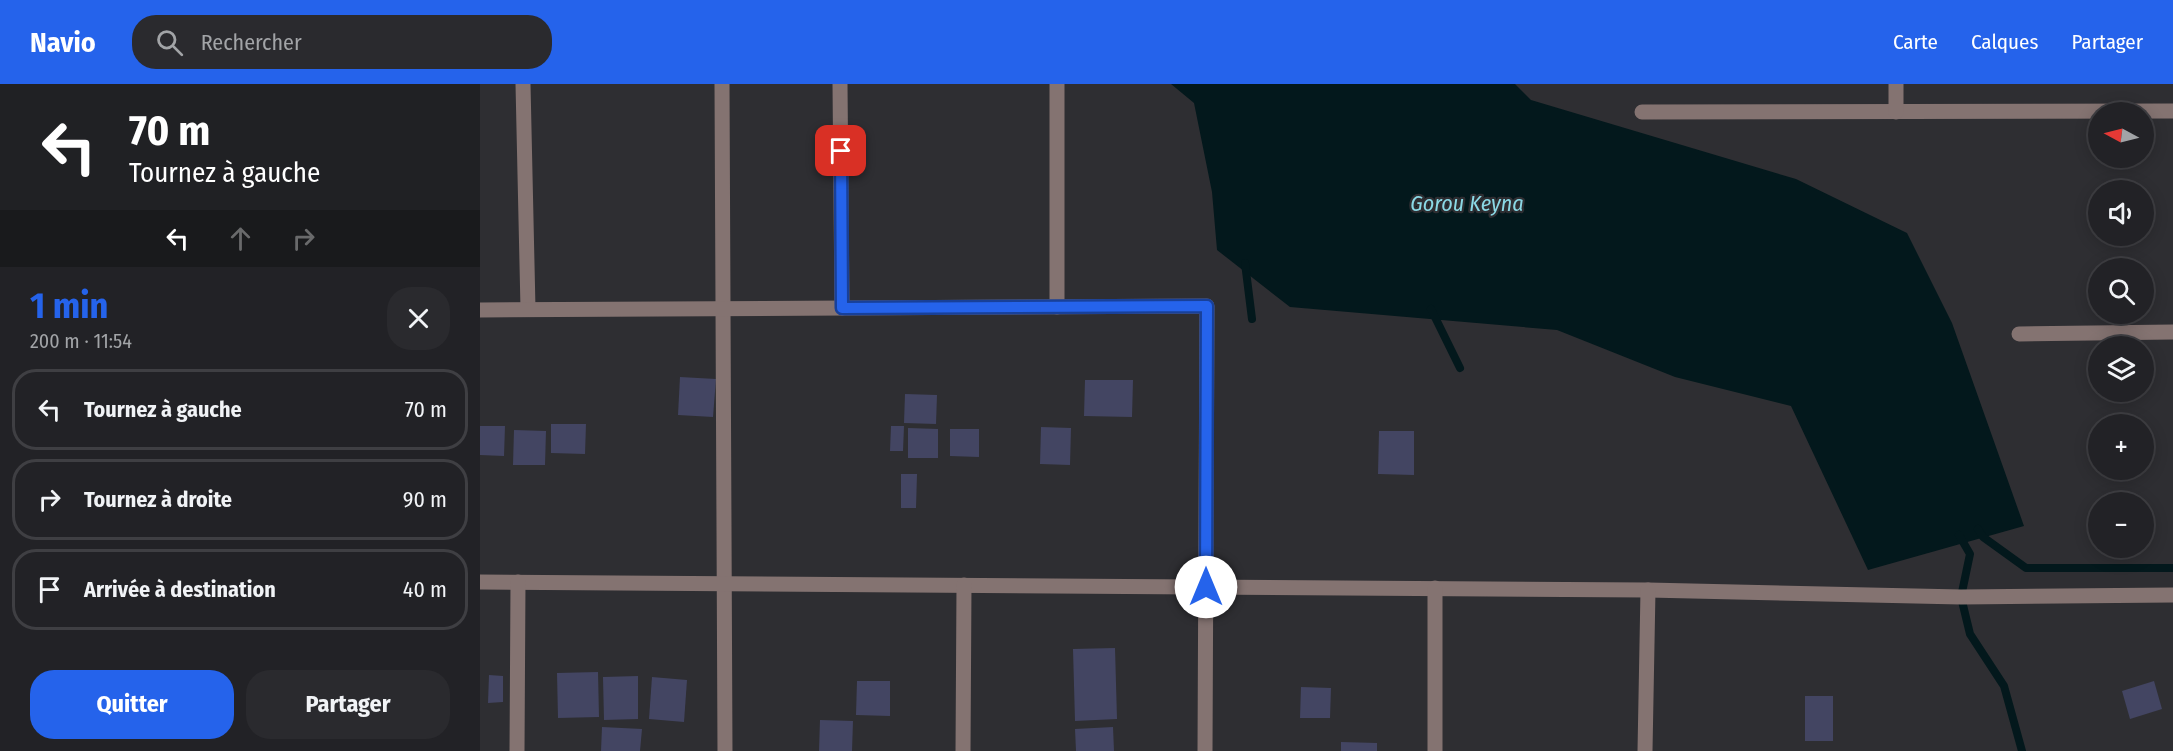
<!DOCTYPE html>
<html lang="fr">
<meta charset="utf-8">
<style>
:root{--surface:#222226;--page:#2a2a2e;--text:#f1f3f6;--muted:#a2a4a7;--line:#3f3f43;--accent:#2563eb}
body{margin:0;font-family:"Fira Sans Condensed",sans-serif;background:var(--page);color:var(--text);height:100vh;display:flex;flex-direction:column;font-size:22px;white-space:nowrap}
*{box-sizing:border-box;margin:0}
p{font-size:20px;color:var(--muted)}
.icon{flex:none;width:33px;height:33px;fill:none;stroke:currentColor;stroke-width:2;stroke-linecap:round;stroke-linejoin:round}
.map{position:relative;flex:1;overflow:hidden}
.side{display:flex;flex-direction:column;background:var(--surface);width:480px}
.side>*{flex:none}
.top-card{background:#202124;color:#fff;overflow:hidden}
.needle{width:39px;rotate:277deg}
.controls{position:absolute;left:1608px;top:18px;display:grid;gap:12px}
.controls a{display:grid;place-items:center;width:66px;height:66px;border-radius:50%;background:var(--surface);box-shadow:0 3px 15px #0003,0 0 0 2px var(--line);font-size:30px}
.pin{position:absolute;display:grid;place-items:center;width:51px;height:51px;color:#fff;margin:-26px;border-radius:12px;box-shadow:0 3px 9px #0006}
.me{position:absolute;width:66px;margin:-33px;rotate:0deg;stroke-linejoin:round;filter:drop-shadow(0 0 4px #0008)}
.turn{display:flex;align-items:center;gap:21px;height:126px;padding:0 30px;font-size:27px}
.turn .icon{width:78px;height:78px;stroke-width:2.5}
.turn b{display:block;font-size:42px;line-height:51px}
.lanes{display:flex;align-items:center;height:57px;padding:0 30px;background:#0003;justify-content:center;gap:30px;direction:ltr}
.lanes .off{opacity:.35}
.round{display:grid;place-items:center;flex:none;width:63px;height:63px;border-radius:24px;background:var(--page)}
.headline{display:flex;align-items:center;justify-content:space-between;height:102px;padding:0 30px}
h1{font-size:36px;font-weight:700;line-height:45px;color:var(--accent)}
.action{display:flex;gap:12px;margin-top:auto;padding:12px 30px}
.action a{flex:1;height:69px;border-radius:24px;background:var(--accent);color:#fff;font-size:24px;font-weight:700;line-height:69px;text-align:center}
.action a+a{background:var(--page);color:var(--text)}
ul{padding:0;list-style:none}
li{display:flex;align-items:center;gap:18px;height:81px;margin:0 12px 9px;padding:0 18px;border:3px solid var(--line);border-radius:24px}
li div{flex:1}
li b{display:block;font-size:22px}
li em{font-style:normal}
header{display:flex;align-items:center;gap:36px;box-sizing:border-box;height:84px;padding:0 30px;background:var(--accent);color:#fff}
header strong{font-size:28px}
nav{display:flex;gap:33px;margin-inline-start:auto;font-size:21px}
.search{width:420px;height:54px;background:var(--page);display:flex;align-items:center;gap:15px;box-sizing:border-box;padding:0 21px;border-radius:24px;color:var(--muted);font-size:22px}
main{display:flex;flex:1;min-height:0}
.map>svg:first-child{display:block}
.water{fill:#03181c}
.lines{fill:none;stroke-linecap:round;stroke-linejoin:round}
.stream{stroke:#03181c;stroke-width:8}
.building{fill:#434562}
.minor{stroke:#847371;stroke-width:15}
.route-casing{stroke:#184099;stroke-width:15}
.route{stroke:#2563eb;stroke-width:10}
.labels{text-anchor:middle;dominant-baseline:central;stroke-width:4.5;stroke-linejoin:round;paint-order:stroke}
.water-label{font-size:22px;font-style:italic;fill:#8bd9e6;stroke:#2e2e32}
</style>
<header>
<strong>Navio</strong>
<div class="search"><svg class="icon" aria-label="search" viewBox="0 0 24 24"><circle cx="10" cy="10" r="6"/><path d="M15 15l6 6"/></svg>Rechercher</div>
<nav><a>Carte</a><a>Calques</a><a>Partager</a></nav>
</header>
<main>
<section class="side">
<div class="top-card">
<div class="turn"><svg class="icon" aria-label="left" viewBox="0 0 24 24"><path d="M17 20v-9H6M10 6l-5 5 5 5"/></svg><div><b>70 m</b>Tournez à gauche</div></div>
<div class="lanes"><svg class="icon" aria-label="left" viewBox="0 0 24 24"><path d="M17 20v-9H6M10 6l-5 5 5 5"/></svg><svg class="icon off" aria-label="ahead" viewBox="0 0 24 24"><path d="M12 20V5M6 11l6-6 6 6"/></svg><svg class="icon off" aria-label="right" viewBox="0 0 24 24"><path d="M7 20v-9h11M14 6l5 5-5 5"/></svg></div>
</div>
<div class="headline"><div><h1>1 min</h1><p>200 m · 11:54</p></div><a class="round"><svg class="icon" aria-label="close" viewBox="0 0 24 24"><path d="M6 6l12 12M18 6L6 18"/></svg></a></div>
<ul>
<li><svg class="icon" aria-label="left" viewBox="0 0 24 24"><path d="M17 20v-9H6M10 6l-5 5 5 5"/></svg><div><b>Tournez à gauche</b></div><em>70 m</em></li>
<li><svg class="icon" aria-label="right" viewBox="0 0 24 24"><path d="M7 20v-9h11M14 6l5 5-5 5"/></svg><div><b>Tournez à droite</b></div><em>90 m</em></li>
<li><svg class="icon" aria-label="arrive" viewBox="0 0 24 24"><path d="M6 21V4h12l-3 4 3 4H6"/></svg><div><b>Arrivée à destination</b></div><em>40 m</em></li>
</ul>
<div class="action"><a>Quitter</a><a>Partager</a></div>
</section>
<div class="map">
<svg width="1693" height="667" viewBox="0 0 1693 667">
<rect width="100%" height="100%" fill="#2e2e32"/>
<polygon class="water" points="691,0 1035,0 1051,16 1316,95 1427,149 1472,239 1544,442 1388,486 1311,322 1195,293 1077,246 810,223 737,166 732,108 714,19"/>
<g class="lines">
<g class="stream">
<polyline points="765,179 772,235"/>
<polyline points="951,225 980,284"/>
<polyline points="1498,445 1503,453 1546,484 1693,484"/>
<polyline points="1479,451 1490,470 1481,513 1490,550 1524,602 1542,667"/>
</g>
</g>
<g class="building">
<polygon points="200,293 236,295 233,333 198,331"/>
<polygon points="605,296 653,296 652,333 604,332"/>
<polygon points="425,310 457,311 456,340 424,339"/>
<polygon points="71,340 106,340 105,370 71,369"/>
<polygon points="0,342 25,342 24,372 0,371"/>
<polygon points="411,342 424,342 423,367 410,367"/>
<polygon points="561,343 591,344 590,381 560,380"/>
<polygon points="428,344 458,345 458,374 428,374"/>
<polygon points="470,345 499,345 499,373 470,372"/>
<polygon points="34,346 66,347 65,381 33,381"/>
<polygon points="899,347 934,347 934,391 898,390"/>
<polygon points="421,390 437,390 436,424 421,424"/>
<polygon points="635,564 637,635 595,637 593,565"/>
<polygon points="118,588 119,633 78,634 77,589"/>
<polygon points="9,591 23,592 23,618 8,619"/>
<polygon points="158,592 158,635 124,636 123,593"/>
<polygon points="172,593 207,596 204,638 169,635"/>
<polygon points="377,597 410,597 410,632 376,631"/>
<polygon points="1674,597 1682,625 1650,635 1642,607"/>
<polygon points="821,603 851,604 850,634 820,634"/>
<rect x="1325" y="612" width="28" height="45"/>
<polygon points="340,636 373,637 372,667 339,667"/>
<polygon points="122,643 162,645 160,667 121,667"/>
<polygon points="633,643 634,667 596,667 595,645"/>
<polygon points="861,658 897,659 897,667 861,667"/>
</g>
<g class="lines">
<g class="minor">
<polyline points="43,0 48,225"/>
<polyline points="242,0 245,667"/>
<polyline points="360,0 362,224"/>
<polyline points="1162,28 1693,27"/>
<polyline points="1416,28 1416,0"/>
<polyline points="577,223 577,0"/>
<polyline points="0,226 727,222 725,667"/>
<polyline points="1539,250 1693,248"/>
<polyline points="0,498 1168,506 1481,513 1693,511"/>
<polyline points="37,667 38,498"/>
<polyline points="483,667 484,501"/>
<polyline points="955,667 955,504"/>
<polyline points="1165,667 1168,506"/>
</g>
</g>
<g class="lines">
<g class="route-casing">
<polyline id="route" points="361,67 362,224 727,222 726,503"/>
</g>
<use href="#route" class="route"/>
</g>
<g class="labels">
<g class="water-label">
<text x="987" y="119">Gorou Keyna</text>
</g>
</g>
</svg>
<div class="controls">
<a><svg class="needle" viewBox="-14 -14 28 28"><path d="M0-13l5 13h-10z" fill="#e53935"/><path d="M0 13l5-13h-10z" fill="#a2a4a7"/></svg></a>
<a><svg class="icon" aria-label="sound" viewBox="0 0 24 24"><path d="M4 9h4l5-4v14l-5-4H4zM17 9q2 3 0 6"/></svg></a>
<a><svg class="icon" aria-label="search" viewBox="0 0 24 24"><circle cx="10" cy="10" r="6"/><path d="M15 15l6 6"/></svg></a>
<a><svg class="icon" aria-label="layers" viewBox="0 0 24 24"><path d="M12 4l9 5-9 5-9-5zM3 14l9 5 9-5"/></svg></a>
<a>+</a>
<a>−</a>
</div>
<div class="pin" style="left:361px;top:67px;background:#d93025"><svg class="icon" aria-label="arrive" viewBox="0 0 24 24"><path d="M6 21V4h12l-3 4 3 4H6"/></svg></div>
<svg class="me" style="left:726px;top:503px" viewBox="-20 -20 40 40"><circle r="19" fill="#fff"/><path d="M0-13L10 11 0 6-10 11z" fill="#2563eb"/></svg>
</div>
</main>
